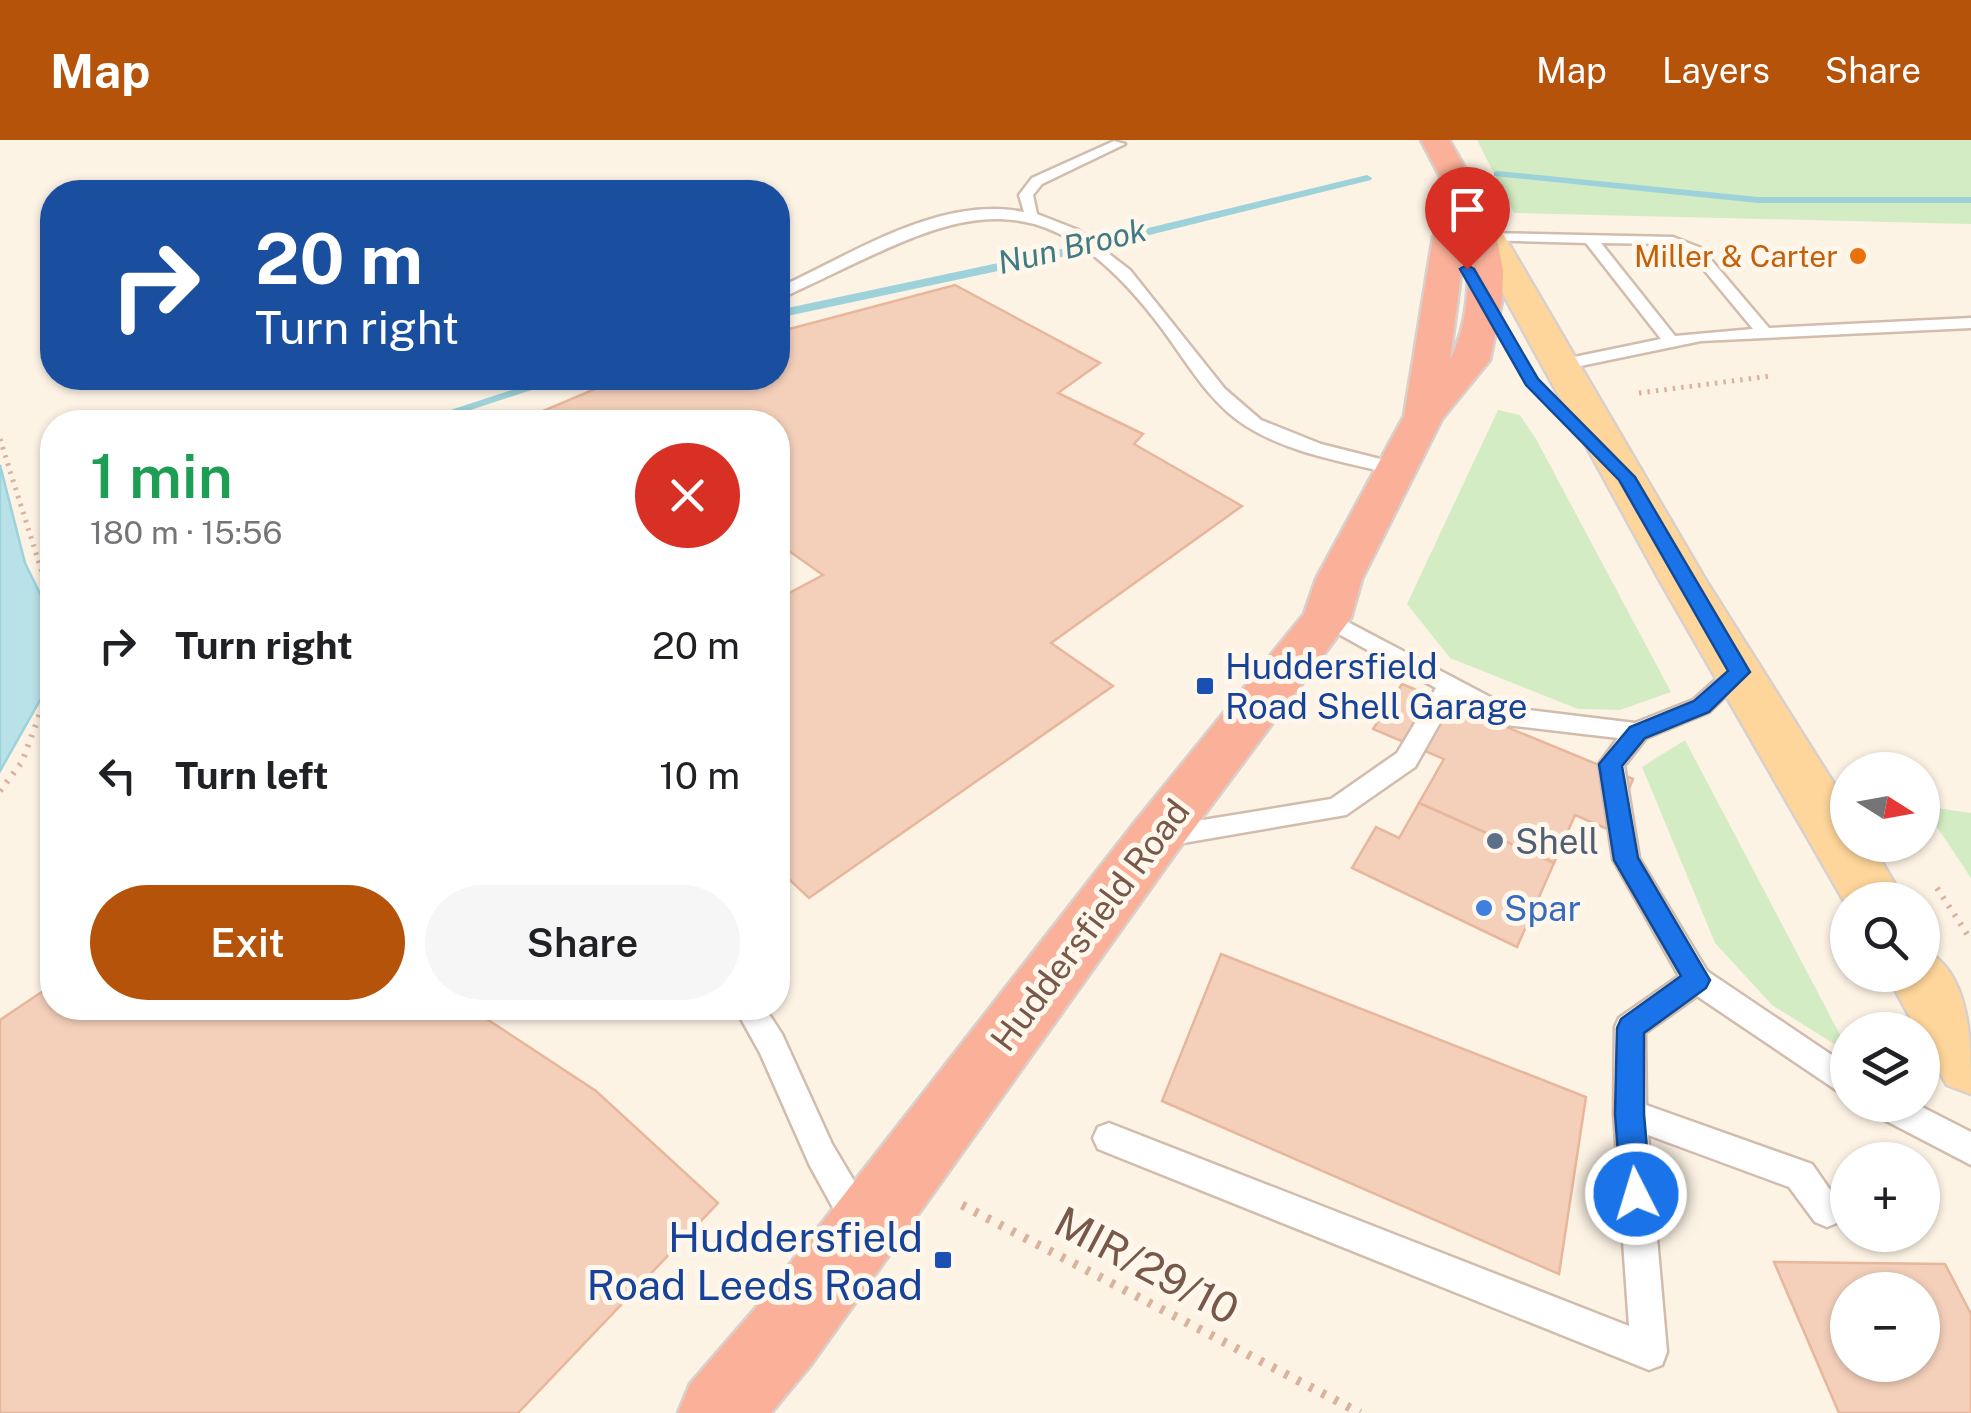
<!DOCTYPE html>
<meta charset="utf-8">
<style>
:root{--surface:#fff;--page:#f6f6f6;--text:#202124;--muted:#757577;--accent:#b45309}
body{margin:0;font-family:"Public Sans",sans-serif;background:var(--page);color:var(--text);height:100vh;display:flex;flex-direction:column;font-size:38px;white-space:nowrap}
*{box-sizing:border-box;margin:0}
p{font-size:32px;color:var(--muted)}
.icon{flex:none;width:55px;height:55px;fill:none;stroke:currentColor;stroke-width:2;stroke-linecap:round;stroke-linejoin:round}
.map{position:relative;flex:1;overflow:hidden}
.drawer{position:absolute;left:40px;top:270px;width:750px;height:610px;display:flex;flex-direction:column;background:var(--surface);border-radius:40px;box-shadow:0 2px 8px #0004}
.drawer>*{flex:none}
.hud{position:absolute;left:40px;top:40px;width:750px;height:210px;border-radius:40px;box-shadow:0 2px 8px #0004;background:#1a4fa0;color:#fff;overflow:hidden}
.needle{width:65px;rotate:101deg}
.fabs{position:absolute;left:1830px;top:612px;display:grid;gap:20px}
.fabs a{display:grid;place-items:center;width:110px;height:110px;border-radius:50%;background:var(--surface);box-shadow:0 2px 8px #0004;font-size:50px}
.pin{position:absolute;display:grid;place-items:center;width:85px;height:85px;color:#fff;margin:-102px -42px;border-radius:50% 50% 50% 0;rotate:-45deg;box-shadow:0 0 10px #0007}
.pin .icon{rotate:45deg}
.me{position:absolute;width:110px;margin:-55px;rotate:355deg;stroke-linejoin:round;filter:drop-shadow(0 0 8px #0008)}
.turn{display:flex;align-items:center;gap:35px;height:210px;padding:0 50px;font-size:45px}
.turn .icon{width:130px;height:130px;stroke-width:2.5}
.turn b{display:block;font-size:70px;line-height:85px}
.round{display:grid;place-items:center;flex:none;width:105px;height:105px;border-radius:52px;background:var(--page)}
.headline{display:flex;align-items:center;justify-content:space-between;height:170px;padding:0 50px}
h1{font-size:60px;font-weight:600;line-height:75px;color:#1e9e55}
.action{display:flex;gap:20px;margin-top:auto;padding:20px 50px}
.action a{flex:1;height:115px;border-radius:60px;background:var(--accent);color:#fff;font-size:40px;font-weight:600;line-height:115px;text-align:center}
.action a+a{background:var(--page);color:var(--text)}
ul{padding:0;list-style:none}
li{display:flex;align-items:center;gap:30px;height:130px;padding:0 50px}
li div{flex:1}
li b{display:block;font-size:38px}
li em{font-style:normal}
header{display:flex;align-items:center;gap:60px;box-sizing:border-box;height:140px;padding:0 50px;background:var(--accent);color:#fff}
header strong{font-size:48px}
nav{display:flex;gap:55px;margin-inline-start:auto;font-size:35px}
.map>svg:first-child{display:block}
.green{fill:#d4ecc3}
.water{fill:#b8e2e8;stroke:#9ed2da;stroke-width:2.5}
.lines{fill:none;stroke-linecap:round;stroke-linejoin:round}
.stream{fill:#9ed2da;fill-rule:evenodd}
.building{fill:#f4d0bb;stroke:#e7b69b;stroke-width:2.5;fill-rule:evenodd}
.lane-casing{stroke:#d1bcad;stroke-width:5}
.primary-casing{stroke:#d9d0cc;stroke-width:5}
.highway-casing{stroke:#d9d0cc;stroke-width:5}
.path-far2{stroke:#d9b39e;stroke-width:5;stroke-dasharray:2.5 6;stroke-linecap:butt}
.path-far1{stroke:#d9b39e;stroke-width:6;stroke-dasharray:2.5 8;stroke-linecap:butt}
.path{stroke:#d9b39e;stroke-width:9;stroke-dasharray:4 10;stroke-linecap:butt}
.lane{fill:#fff;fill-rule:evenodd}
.primary{fill:#fed69b;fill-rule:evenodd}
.highway{fill:#fab099;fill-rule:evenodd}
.route{fill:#1a73e8;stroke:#114b97;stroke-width:2.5}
.food-dot{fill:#e8710a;stroke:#fff7ec;stroke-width:4}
.transit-dot{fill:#1a4fb4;stroke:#fff7ec;stroke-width:4}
.service-dot{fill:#5c6f8a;stroke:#fff7ec;stroke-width:4}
.shop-dot{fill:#3f7fe0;stroke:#fff7ec;stroke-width:4}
.labels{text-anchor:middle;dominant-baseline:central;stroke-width:10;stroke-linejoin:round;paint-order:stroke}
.far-food-label{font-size:30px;fill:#c56008;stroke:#fff7ec;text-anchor:end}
.far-water-label{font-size:32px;font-style:italic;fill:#3f7b84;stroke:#fff7ec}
.transit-label{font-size:35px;fill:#164399;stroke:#fff7ec;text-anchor:start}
.service-label{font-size:35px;fill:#4e5e75;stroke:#fff7ec;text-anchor:start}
.shop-label{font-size:35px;fill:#366cbe;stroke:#fff7ec;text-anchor:start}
.street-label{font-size:35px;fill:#775849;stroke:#fff7ec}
.near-transit-label{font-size:42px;fill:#164399;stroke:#fff7ec;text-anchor:end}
.near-street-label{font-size:42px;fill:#775849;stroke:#fff7ec}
</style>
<header>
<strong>Map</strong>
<nav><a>Map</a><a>Layers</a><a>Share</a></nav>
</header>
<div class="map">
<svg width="1971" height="1273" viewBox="0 0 1971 1273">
<rect width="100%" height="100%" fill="#fdf3e5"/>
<g class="green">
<polygon points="1477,0 1971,0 1971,84 1514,73"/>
<polygon points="1498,270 1520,275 1536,299 1671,552 1620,570 1578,569 1450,518 1407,464"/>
<polygon points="1685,600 1847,908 1847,912 1772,865 1715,803 1642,627"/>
<polygon points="1923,666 1971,673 1971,738"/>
</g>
<polygon class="water" points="0,325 25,423 52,478 52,539 0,631"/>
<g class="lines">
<g class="stream">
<polygon points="1498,31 1758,57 1971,57 1971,63 1758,63 1494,36 1494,32"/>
<polygon points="1367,35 1372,38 1371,40 1045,121 778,178 778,170 1045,113"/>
<polygon points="548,238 568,238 434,282 414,282"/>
</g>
</g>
<g class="building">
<polygon points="955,145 1100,223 1058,253 1143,294 1134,304 1242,366 1051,503 1113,546 809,758 778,729 778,459 823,435 778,403 778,282 517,282 621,238 778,238 778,192"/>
<polygon points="1402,544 1633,639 1612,691 1575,675 1554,723 1419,663 1444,619 1373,589"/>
<polygon points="1419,663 1554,723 1517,807 1352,728 1376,687 1399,698"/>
<polygon points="1221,814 1586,957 1559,1134 1162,961"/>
<polygon points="52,845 52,868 470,868 596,951 718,1063 518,1273 0,1273 0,880"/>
<path d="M 1774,1122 L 1945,1124 L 1971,1174 L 1971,1273 L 1839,1273 ZM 1848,1150 L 1922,1150 L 1922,1225 L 1848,1225 Z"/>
</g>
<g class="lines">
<g class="lane-casing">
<g id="lane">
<path d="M 1114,1 L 1125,4 L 1042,44 L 1033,55 L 1037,74 L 1078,90 L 1130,130 L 1225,249 L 1261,280 L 1321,304 L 1404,325 L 1404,333 L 1397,335 C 1347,322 1290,314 1246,286 C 1206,261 1182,213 1153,177 C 1027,17 940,85 788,155 L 778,156 L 778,148 C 851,115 939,55 1024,72 L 1019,55 L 1032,38 Z"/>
<path d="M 1489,93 L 1673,97 L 1701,108 L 1769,188 L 1971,178 L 1971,188 L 1701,201 L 1561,230 L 1555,229 L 1555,221 L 1661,199 L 1586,103 L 1484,100 L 1484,94 ZM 1601,103 L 1666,104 L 1691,114 L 1753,189 L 1675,196 Z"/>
<polygon points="1327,471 1511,568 1635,583 1693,560 1731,526 1747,526 1750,532 1709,572 1646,598 1624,626 1639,718 1707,831 1848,926 1848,958 1697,856 1645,893 1646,965 1812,1024 1844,1070 1839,1082 1827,1087 1815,1082 1789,1047 1648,995 1667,1212 1662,1225 1649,1230 1098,1009 1093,998 1098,987 1109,983 1629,1186 1614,974 1615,887 1619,878 1679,836 1613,719 1599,624 1618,598 1506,585 1454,558 1415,627 1346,675 1160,707 1151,704 1147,697 1151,690 1160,687 1331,659 1397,613 1436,548 1319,483 1316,478"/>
<polygon points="735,868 765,868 782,894 832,1004 873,1073 878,1085 873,1097 861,1102 849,1097 810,1026 760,913"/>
<polygon points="1870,965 1918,965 1971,992 1971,1025 1875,975"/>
</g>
</g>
<g class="primary-casing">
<g id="primary">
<polygon points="1476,66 1487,68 1492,75 1705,439 1848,666 1848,705 1872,705 1904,760 1848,760 1848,768 1659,439 1460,75 1465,68"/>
<path d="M 1922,809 C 1971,830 1971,903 1971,954 L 1947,945 L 1922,901 L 1922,890 L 1917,890 L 1887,835 L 1922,835 Z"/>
</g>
</g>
<g class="highway-casing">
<path id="highway" d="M 1421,0 L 1449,0 L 1492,75 L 1503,130 L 1502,161 L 1490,220 L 1442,279 L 1362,439 L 1351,478 L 1175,714 L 810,1226 L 771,1273 L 678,1273 L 690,1244 L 754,1170 L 1135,682 L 1304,474 L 1316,439 L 1404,276 L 1433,97 L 1438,90 L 1449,87 L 1463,95 L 1460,75 ZM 1465,102 C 1471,141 1468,184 1450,220 Z"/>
</g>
<g class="path-far2">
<polyline points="1639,253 1771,236"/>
<polyline points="0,299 52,464"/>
</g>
<g class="path-far1">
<polyline points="0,651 22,622 52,541"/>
<polyline points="1937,748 1971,800"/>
</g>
<polyline class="path" points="962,1065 1360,1273"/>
<use href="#lane" class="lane"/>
<use href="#primary" class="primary"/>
<use href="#highway" class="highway"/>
</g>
<polygon class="route" points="1467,125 1474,129 1538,239 1635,337 1750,532 1709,572 1645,598 1622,626 1638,718 1710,840 1706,848 1644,893 1644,974 1651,1054 1647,1064 1636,1068 1626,1064 1621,1054 1615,974 1617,888 1621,879 1681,836 1614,720 1599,624 1630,587 1694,561 1728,531 1619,340 1526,245 1460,129"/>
<circle class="food-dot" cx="1858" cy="116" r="10"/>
<g class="transit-dot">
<rect x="1195" y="536" width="20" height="20" rx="5"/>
<rect x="933" y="1110" width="20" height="20" rx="5"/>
</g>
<circle class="service-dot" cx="1495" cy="701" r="10"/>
<circle class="shop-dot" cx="1484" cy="768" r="10"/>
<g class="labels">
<g class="far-food-label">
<text x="1838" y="116">Miller &amp; Carter</text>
</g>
<g class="far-water-label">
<text transform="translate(1072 106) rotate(-13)">Nun Brook</text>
</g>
<g class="transit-label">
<text x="1225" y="526">Huddersfield<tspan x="1225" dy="40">Road Shell Garage</tspan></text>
</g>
<g class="service-label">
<text x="1515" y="701">Shell</text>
</g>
<g class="shop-label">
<text x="1504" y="768">Spar</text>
</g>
<g class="street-label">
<text transform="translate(1090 785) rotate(-53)">Huddersfield Road</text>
</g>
<g class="near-transit-label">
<text x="923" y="1096">Huddersfield<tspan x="923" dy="48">Road Leeds Road</tspan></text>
</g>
<g class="near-street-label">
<text transform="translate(1147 1125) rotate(28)">MIR/29/10</text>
</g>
</g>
</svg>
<div class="fabs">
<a><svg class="needle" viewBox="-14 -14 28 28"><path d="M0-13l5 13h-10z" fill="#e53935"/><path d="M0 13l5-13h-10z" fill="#757577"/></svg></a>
<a><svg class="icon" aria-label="search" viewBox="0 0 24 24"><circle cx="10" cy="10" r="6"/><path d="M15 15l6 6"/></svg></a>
<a><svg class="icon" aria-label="layers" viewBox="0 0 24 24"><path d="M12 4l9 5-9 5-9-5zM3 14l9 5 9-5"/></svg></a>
<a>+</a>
<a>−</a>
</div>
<div class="pin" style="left:1467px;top:129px;background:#d93025"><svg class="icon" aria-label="arrive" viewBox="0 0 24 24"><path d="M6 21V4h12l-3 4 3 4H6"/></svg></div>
<svg class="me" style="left:1636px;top:1054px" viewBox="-20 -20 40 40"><circle r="17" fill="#1a73e8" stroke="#fff" stroke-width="3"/><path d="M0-11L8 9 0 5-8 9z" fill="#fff"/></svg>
<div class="hud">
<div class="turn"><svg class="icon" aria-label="right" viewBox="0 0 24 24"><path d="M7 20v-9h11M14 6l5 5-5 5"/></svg><div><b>20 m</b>Turn right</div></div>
</div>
<section class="drawer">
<div class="headline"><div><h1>1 min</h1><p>180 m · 15:56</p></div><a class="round" style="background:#d93025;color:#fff"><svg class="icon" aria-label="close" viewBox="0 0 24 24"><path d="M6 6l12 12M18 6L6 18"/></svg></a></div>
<ul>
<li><svg class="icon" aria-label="right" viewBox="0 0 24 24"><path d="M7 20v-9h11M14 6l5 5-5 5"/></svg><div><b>Turn right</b></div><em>20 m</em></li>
<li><svg class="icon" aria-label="left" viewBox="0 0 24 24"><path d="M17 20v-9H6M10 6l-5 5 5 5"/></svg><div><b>Turn left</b></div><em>10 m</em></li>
</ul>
<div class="action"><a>Exit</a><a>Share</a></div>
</section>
</div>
